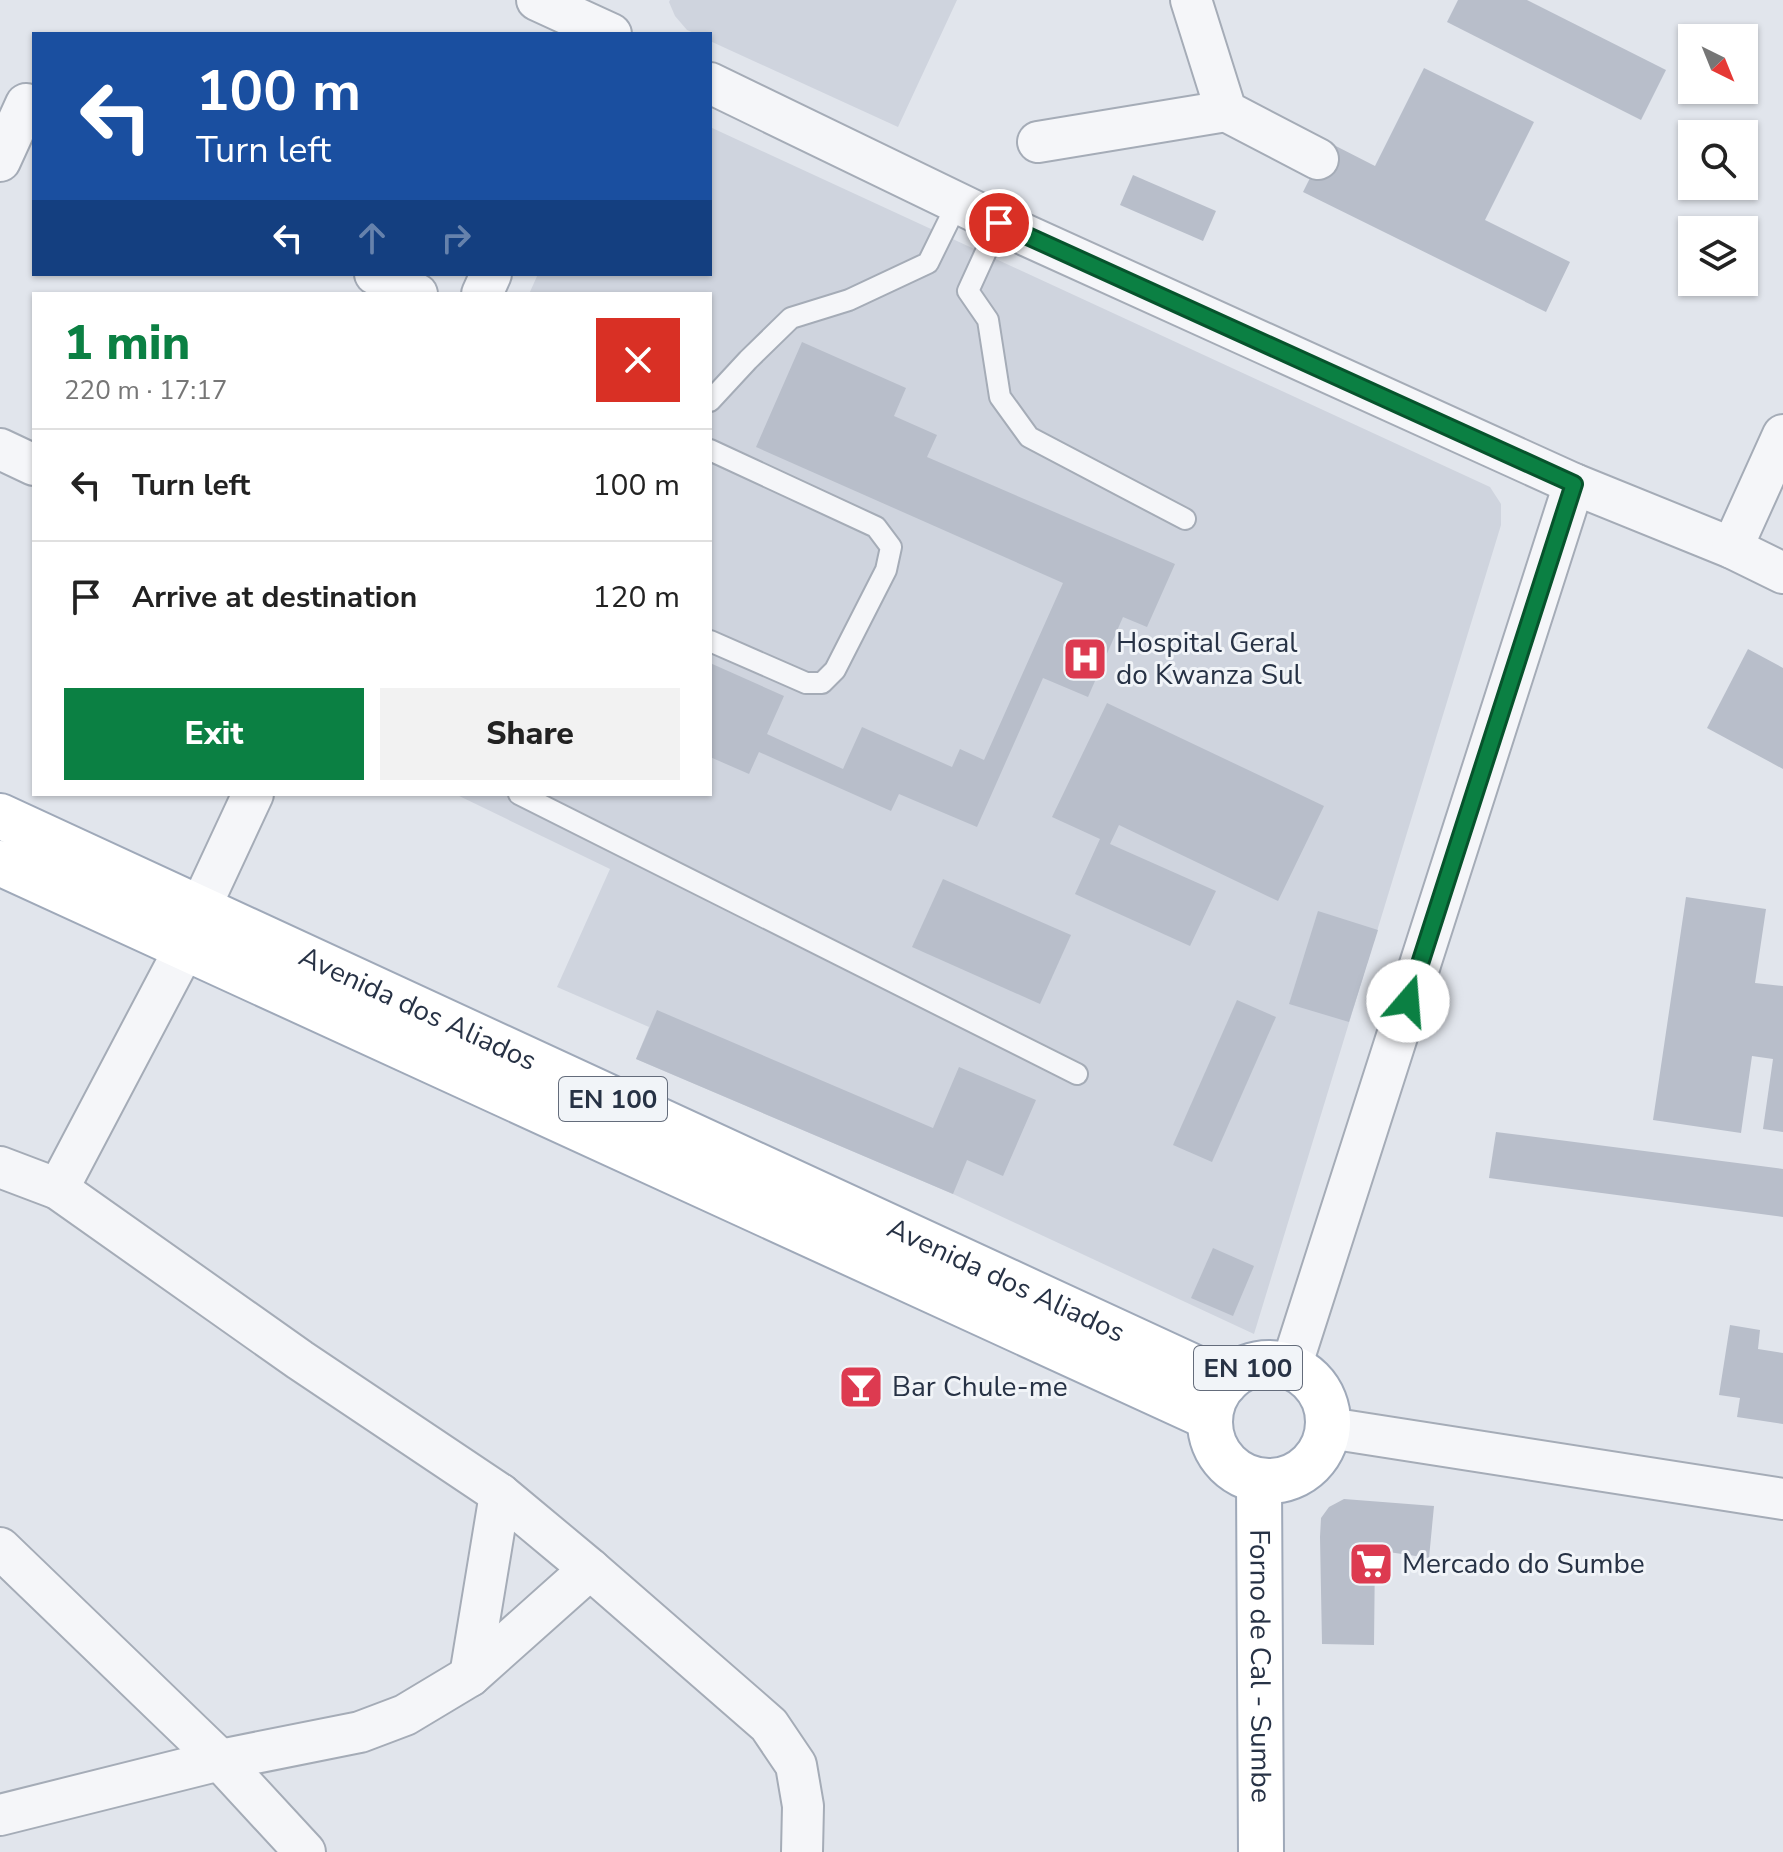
<!DOCTYPE html>
<meta charset="utf-8">
<style>
:root{--surface:#fff;--page:#f2f2f2;--text:#222;--muted:#767676;--line:#e0e0e0;--accent:#0b8043}
body{margin:0;font-family:"Nunito Sans",sans-serif;background:var(--page);color:var(--text);height:100vh;display:flex;flex-direction:column;font-size:30px;white-space:nowrap}
*{box-sizing:border-box;margin:0}
p{font-size:26px;color:var(--muted)}
.icon{flex:none;width:44px;height:44px;fill:none;stroke:currentColor;stroke-width:2;stroke-linecap:round;stroke-linejoin:round}
.map{position:relative;flex:1;overflow:hidden}
.sheet{position:absolute;left:32px;top:292px;width:680px;height:504px;display:flex;flex-direction:column;background:var(--surface);border-radius:0px;box-shadow:0 2px 6px #0004}
.sheet>*{flex:none}
.hud{position:absolute;left:32px;top:32px;width:680px;height:244px;border-radius:0px;box-shadow:0 2px 6px #0004;background:#1a4fa0;color:#fff;overflow:hidden}
.needle{width:52px;rotate:137deg}
.fabs{position:absolute;left:1678px;top:24px;display:grid;gap:16px}
.fabs a{display:grid;place-items:center;width:80px;height:80px;border-radius:0px;background:var(--surface);box-shadow:0 2px 6px #0004;font-size:40px}
.pin{position:absolute;display:grid;place-items:center;width:68px;height:68px;color:#fff;margin:-34px;border:4px solid #fff;border-radius:50%;box-shadow:0 2px 8px #0007}
.me{position:absolute;width:88px;margin:-44px;rotate:18deg;stroke-linejoin:round;filter:drop-shadow(0 0 6px #0008)}
.turn{display:flex;align-items:center;gap:28px;height:168px;padding:0 32px;font-size:36px}
.turn .icon{width:104px;height:104px;stroke-width:2.5}
.turn b{display:block;font-size:56px;line-height:68px}
.lanes{display:flex;align-items:center;height:76px;padding:0 32px;background:#0003;justify-content:center;gap:40px;direction:ltr}
.lanes .off{opacity:.35}
.round{display:grid;place-items:center;flex:none;width:84px;height:84px;border-radius:0px;background:var(--page)}
.summary{display:flex;align-items:center;justify-content:space-between;height:136px;padding:0 32px}
h1{font-size:48px;font-weight:800;line-height:60px;color:var(--accent)}
.button{display:flex;gap:16px;margin-top:auto;padding:16px 32px}
.button a{flex:1;height:92px;border-radius:0px;background:var(--accent);color:#fff;font-size:32px;font-weight:800;line-height:92px;text-align:center}
.button a+a{background:var(--page);color:var(--text)}
ul{padding:0;list-style:none}
li{display:flex;align-items:center;gap:24px;height:112px;padding:0 32px;border-top:2px solid var(--line)}
li div{flex:1}
li b{display:block;font-size:30px}
li em{font-style:normal}
.map>svg:first-child{display:block}
.built{fill:#cfd4de}
.building{fill:#b8beca}
.lines{fill:none;stroke-linecap:round;stroke-linejoin:round}
.lane-casing{stroke:#a5acb7;stroke-width:24}
.street-casing{stroke:#a5acb7;stroke-width:44}
.primary-casing{stroke:#9fa9b9;stroke-width:48}
.lane{stroke:#f5f6f9;stroke-width:20}
.street{stroke:#f5f6f9;stroke-width:40}
.primary{stroke:#fff;stroke-width:44}
.route-casing{stroke:#07532c;stroke-width:20}
.route{stroke:#0b8043;stroke-width:14}
.labels{text-anchor:middle;dominant-baseline:central;stroke-width:6;stroke-linejoin:round;paint-order:stroke}
.shield{fill:#f1f4f8;stroke:#646c7b;stroke-width:2}
.shield-label{font-size:26px;font-weight:bold;fill:#273245}
.poi-label{font-size:28px;fill:#273245;stroke:#f1f4f8;text-anchor:start}
.street-label{font-size:28px;fill:#273245;stroke:#f1f4f8}
</style>
<div class="map">
<svg width="1783" height="1852" viewBox="0 0 1783 1852">
<rect width="100%" height="100%" fill="#e1e5ec"/>
<g class="built">
<polygon points="670,0 957,0 898,127 710,41 710,34 696,34 687,30 675,16 669,2"/>
<polygon points="710,127 1490,487 1501,504 1501,525 1254,1334 953,1194 636,1059 649,1027 557,987 610,869 455,794 710,794 710,294 529,294 538,274 710,274"/>
</g>
<g class="building">
<polygon points="1458,0 1527,0 1666,70 1641,120 1447,22"/>
<polygon points="1424,68 1534,122 1485,220 1570,262 1546,312 1303,192 1328,142 1375,166"/>
<polygon points="1133,175 1216,211 1203,241 1120,205"/>
<polygon points="802,342 906,388 894,416 937,435 927,457 1175,564 1147,627 1123,617 1088,697 1043,678 977,827 899,794 891,811 759,752 749,774 710,757 710,663 784,696 767,734 843,769 862,727 952,767 960,749 984,760 1063,583 756,447"/>
<polygon points="1748,649 1783,668 1783,769 1707,728"/>
<polygon points="1107,703 1324,806 1278,901 1119,825 1110,844 1216,891 1190,946 1075,894 1100,839 1052,817"/>
<polygon points="943,879 1071,935 1040,1004 912,947"/>
<polygon points="1686,897 1766,909 1755,983 1783,986 1783,1132 1763,1129 1773,1059 1752,1056 1741,1133 1653,1120"/>
<polygon points="1318,911 1378,930 1349,1022 1289,1004"/>
<polygon points="1237,1000 1276,1017 1212,1162 1173,1145"/>
<polygon points="657,1010 933,1128 959,1067 1036,1100 1003,1176 967,1160 953,1194 636,1059"/>
<polygon points="1496,1132 1783,1169 1783,1217 1489,1178"/>
<polygon points="1213,1248 1254,1266 1233,1316 1191,1298"/>
<polygon points="1730,1325 1760,1330 1758,1349 1783,1353 1783,1424 1737,1417 1740,1398 1719,1395"/>
<polygon points="1344,1499 1434,1506 1429,1558 1375,1550 1374,1645 1322,1644 1320,1537 1321,1518 1329,1507"/>
</g>
<g class="lines">
<g class="lane-casing">
<g id="lane">
<polyline points="999,223 968,291 988,320 1000,397 1029,437 1185,519"/>
<polyline points="710,401 748,360 791,318 849,300 928,263 957,204"/>
<polyline points="710,450 876,527 891,547 886,570 835,670 822,683 806,683 710,641"/>
<polyline points="519,794 1077,1074"/>
</g>
</g>
<g class="street-casing">
<g id="street">
<polyline points="537,0 611,34"/>
<polyline points="1191,0 1226,111 1318,159"/>
<polyline points="710,83 999,223 1574,484 1732,548 1783,573"/>
<polyline points="1038,142 1226,111"/>
<polyline points="0,161 26,104"/>
<polyline points="375,274 417,294"/>
<polyline points="482,294 491,274"/>
<polyline points="0,449 34,465"/>
<polyline points="1732,548 1783,435"/>
<polyline points="0,1167 58,1189 300,1360 500,1494 590,1569 769,1725 796,1765 803,1806 802,1852"/>
<polyline points="58,1189 185,948 200,908 253,794"/>
<polyline points="1291,1367 1574,484"/>
<polyline points="1329,1428 1783,1499"/>
<polyline points="0,1548 220,1760 305,1852"/>
<polyline points="470,1676 500,1494"/>
<polyline points="0,1815 220,1760 360,1732 405,1715 470,1676 590,1569"/>
</g>
</g>
<g class="primary-casing">
<g id="primary">
<path id="s1" d="M 0,816 L 1226,1382"/>
<polyline points="0,863 1210,1418"/>
<circle cx="1269" cy="1422" r="59"/>
<path id="s2" d="M 1259,1482 L 1261,1852"/>
</g>
</g>
<use href="#lane" class="lane"/>
<use href="#street" class="street"/>
<use href="#primary" class="primary"/>
</g>
<g class="lines">
<g class="route-casing">
<polyline id="route" points="999,223 1574,484 1408,1001"/>
</g>
<use href="#route" class="route"/>
</g>
<defs>
<g id="hospital-square" transform="scale(2.3)"><rect x="-9" y="-9" width="18" height="18" rx="4" fill="#dd3a50" stroke="#f1f4f8"/><path d="M-5-5h3v3.5h4V-5h3V5h-3V1.5h-4V5h-3Z" fill="#fff"/></g>
<g id="bar-square" transform="scale(2.3)"><rect x="-9" y="-9" width="18" height="18" rx="4" fill="#dd3a50" stroke="#f1f4f8"/><path d="M-6-5H6L.8 .8V4.5H3.5V6h-7V4.5H-.8V.8Z" fill="#fff"/></g>
<g id="supermarket-square" transform="scale(2.3)"><rect x="-9" y="-9" width="18" height="18" rx="4" fill="#dd3a50" stroke="#f1f4f8"/><path d="M-6-5.5h2.5l.6 2H6L4.5 2H-2.5L-4.4-4H-6ZM-1.5 3.2a1.3 1.3 0 1 0 .1 0ZM3 3.2a1.3 1.3 0 1 0 .1 0Z" fill="#fff"/></g>
</defs>
<g fill-rule="evenodd">
<use href="#hospital-square" x="1085" y="659"/>
<use href="#bar-square" x="861" y="1387"/>
<use href="#supermarket-square" x="1371" y="1564"/>
</g>
<g class="labels">
<g class="shield">
<rect x="559" y="1077" width="108" height="44" rx="6"/>
<rect x="1194" y="1346" width="108" height="44" rx="6"/>
</g>
<g class="shield-label">
<text x="613" y="1099">EN 100</text>
<text x="1248" y="1368">EN 100</text>
</g>
<g class="poi-label">
<text x="1116" y="643">Hospital Geral<tspan x="1116" dy="32">do Kwanza Sul</tspan></text>
<text x="892" y="1387">Bar Chule-me</text>
<text x="1402" y="1564">Mercado do Sumbe</text>
</g>
<g class="street-label">
<text stroke="none"><textPath href="#s1" startOffset="460">Avenida dos Aliados</textPath></text>
<text stroke="none"><textPath href="#s1" startOffset="1108">Avenida dos Aliados</textPath></text>
<text stroke="none"><textPath href="#s2" startOffset="184">Forno de Cal - Sumbe</textPath></text>
</g>
</g>
</svg>
<div class="fabs">
<a><svg class="needle" viewBox="-14 -14 28 28"><path d="M0-13l5 13h-10z" fill="#e53935"/><path d="M0 13l5-13h-10z" fill="#767676"/></svg></a>
<a><svg class="icon" aria-label="search" viewBox="0 0 24 24"><circle cx="10" cy="10" r="6"/><path d="M15 15l6 6"/></svg></a>
<a><svg class="icon" aria-label="layers" viewBox="0 0 24 24"><path d="M12 4l9 5-9 5-9-5zM3 14l9 5 9-5"/></svg></a>
</div>
<div class="pin" style="left:999px;top:223px;background:#d93025"><svg class="icon" aria-label="arrive" viewBox="0 0 24 24"><path d="M6 21V4h12l-3 4 3 4H6"/></svg></div>
<svg class="me" style="left:1408px;top:1001px" viewBox="-20 -20 40 40"><circle r="19" fill="#fff"/><path d="M0-13L10 11 0 6-10 11z" fill="#0b8043"/></svg>
<div class="hud">
<div class="turn"><svg class="icon" aria-label="left" viewBox="0 0 24 24"><path d="M17 20v-9H6M10 6l-5 5 5 5"/></svg><div><b>100 m</b>Turn left</div></div>
<div class="lanes"><svg class="icon" aria-label="left" viewBox="0 0 24 24"><path d="M17 20v-9H6M10 6l-5 5 5 5"/></svg><svg class="icon off" aria-label="ahead" viewBox="0 0 24 24"><path d="M12 20V5M6 11l6-6 6 6"/></svg><svg class="icon off" aria-label="right" viewBox="0 0 24 24"><path d="M7 20v-9h11M14 6l5 5-5 5"/></svg></div>
</div>
<section class="sheet">
<div class="summary"><div><h1>1 min</h1><p>220 m · 17:17</p></div><a class="round" style="background:#d93025;color:#fff"><svg class="icon" aria-label="close" viewBox="0 0 24 24"><path d="M6 6l12 12M18 6L6 18"/></svg></a></div>
<ul>
<li><svg class="icon" aria-label="left" viewBox="0 0 24 24"><path d="M17 20v-9H6M10 6l-5 5 5 5"/></svg><div><b>Turn left</b></div><em>100 m</em></li>
<li><svg class="icon" aria-label="arrive" viewBox="0 0 24 24"><path d="M6 21V4h12l-3 4 3 4H6"/></svg><div><b>Arrive at destination</b></div><em>120 m</em></li>
</ul>
<div class="button"><a>Exit</a><a>Share</a></div>
</section>
</div>
